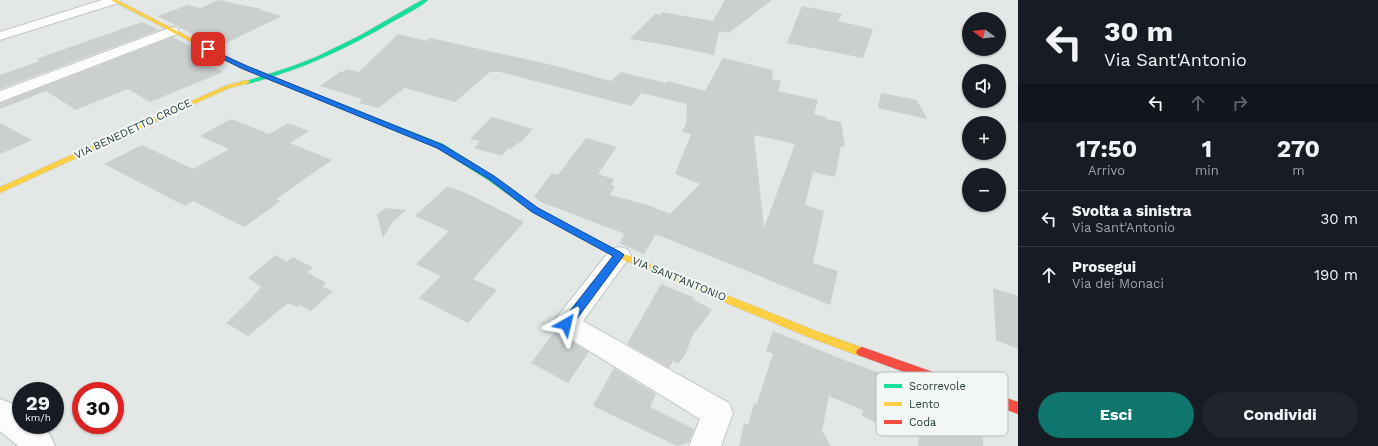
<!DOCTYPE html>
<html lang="it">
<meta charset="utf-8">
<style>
:root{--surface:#171b24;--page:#20242c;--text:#f1f3f6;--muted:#9ea1a6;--line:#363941;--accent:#0f766e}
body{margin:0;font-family:"Work Sans",sans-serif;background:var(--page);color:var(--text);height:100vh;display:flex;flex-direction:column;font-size:15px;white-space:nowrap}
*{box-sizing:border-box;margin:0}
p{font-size:13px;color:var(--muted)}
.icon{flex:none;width:22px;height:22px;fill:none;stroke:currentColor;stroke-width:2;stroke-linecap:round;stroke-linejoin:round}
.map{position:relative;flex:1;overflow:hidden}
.sheet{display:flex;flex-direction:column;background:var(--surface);width:360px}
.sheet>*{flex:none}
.top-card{background:#171b24;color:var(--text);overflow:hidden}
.needle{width:26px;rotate:285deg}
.controls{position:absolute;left:962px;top:12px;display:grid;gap:8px}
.controls a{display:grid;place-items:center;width:44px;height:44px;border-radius:50%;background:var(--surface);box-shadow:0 1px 3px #0004;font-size:20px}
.speed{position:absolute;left:12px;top:382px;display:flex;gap:8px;font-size:20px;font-weight:700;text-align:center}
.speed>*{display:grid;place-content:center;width:52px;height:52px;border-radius:50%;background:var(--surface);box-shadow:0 1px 3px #0004;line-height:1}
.speed small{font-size:10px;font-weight:400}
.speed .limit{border:6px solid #d22;background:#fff;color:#111}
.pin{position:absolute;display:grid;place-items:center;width:34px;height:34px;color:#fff;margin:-17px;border-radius:8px;box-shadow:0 2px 6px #0006}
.me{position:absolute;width:44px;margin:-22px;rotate:37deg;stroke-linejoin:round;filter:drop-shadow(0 0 3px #0008)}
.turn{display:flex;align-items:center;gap:14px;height:84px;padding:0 20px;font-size:18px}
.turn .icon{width:52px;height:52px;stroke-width:2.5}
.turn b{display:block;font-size:28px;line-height:34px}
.lanes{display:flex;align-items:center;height:38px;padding:0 20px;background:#0003;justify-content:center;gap:20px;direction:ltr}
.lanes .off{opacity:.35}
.eta{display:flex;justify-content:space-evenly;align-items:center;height:68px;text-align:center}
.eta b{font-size:24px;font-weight:700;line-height:28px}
.action{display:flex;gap:8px;margin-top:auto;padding:8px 20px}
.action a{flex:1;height:46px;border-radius:24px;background:var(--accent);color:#fff;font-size:16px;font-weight:700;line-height:46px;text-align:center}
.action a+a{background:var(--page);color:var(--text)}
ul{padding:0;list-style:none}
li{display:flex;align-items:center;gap:12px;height:56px;padding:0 20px;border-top:1px solid var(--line)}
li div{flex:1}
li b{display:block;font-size:15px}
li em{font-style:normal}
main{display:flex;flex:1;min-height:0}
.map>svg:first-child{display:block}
.building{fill:#cbcfce;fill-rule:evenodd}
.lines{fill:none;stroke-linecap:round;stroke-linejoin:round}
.street-casing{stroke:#c0c5c4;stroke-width:2}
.fast-casing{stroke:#c0c6c4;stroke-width:1}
.slow-casing{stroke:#c0c6c4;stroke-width:1}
.jam-casing{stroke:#c0c6c4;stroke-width:1}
.street{fill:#fbfcfb;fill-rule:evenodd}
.fast{fill:#16e098;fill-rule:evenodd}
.slow{fill:#ffcf43;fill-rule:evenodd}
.jam{fill:#f24e42;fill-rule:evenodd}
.route{fill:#1a73e8;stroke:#114b97}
.labels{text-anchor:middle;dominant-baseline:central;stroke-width:4;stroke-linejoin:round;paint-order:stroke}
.street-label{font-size:11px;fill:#233a37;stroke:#f2f7f5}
.key{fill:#f2f7f5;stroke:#b4bebc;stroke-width:1}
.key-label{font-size:11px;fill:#233a37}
</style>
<main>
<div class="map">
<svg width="1018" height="446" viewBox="0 0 1018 446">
<rect width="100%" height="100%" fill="#e3e8e7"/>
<g class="building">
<polygon points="218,0 262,9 259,10 282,16 218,47 157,16 188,5 201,8"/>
<polygon points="725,0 772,0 729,33 719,31 714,55 672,46 630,39 655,14 661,15 662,12 713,21"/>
<polygon points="802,6 842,14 838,21 873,29 863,58 787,43"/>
<polygon points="142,22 159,30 0,89 0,75 40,61 36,59"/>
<path d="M 398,34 L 427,41 L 430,38 L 552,65 L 611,81 L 621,72 L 666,83 L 668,81 L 705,91 L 723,58 L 773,70 L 772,79 L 781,81 L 778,91 L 818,100 L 814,114 L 826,117 L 825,119 L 841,122 L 845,147 L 841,146 L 835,177 L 813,172 L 805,205 L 824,211 L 813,263 L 838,271 L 830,305 L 656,234 L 644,254 L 619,243 L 625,234 L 541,202 L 534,197 L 552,173 L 558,175 L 586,138 L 617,147 L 598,174 L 614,179 L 611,185 L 615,186 L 610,195 L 648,205 L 670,214 L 700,184 L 675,174 L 691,134 L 682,132 L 686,124 L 687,104 L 641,93 L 631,106 L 500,72 L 490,72 L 455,102 L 405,88 L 378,108 L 359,103 L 362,99 L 320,86 L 341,71 L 343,72 L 347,69 L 359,72 ZM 754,135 L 795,144 L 764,228 Z"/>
<polygon points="173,37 204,53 196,58 223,72 150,102 128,89 76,110 46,91 0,109 0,103"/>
<polygon points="881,93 917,100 927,119 878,108"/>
<polygon points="492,117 533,129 520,143 518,143 511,149 508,149 502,156 474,148 480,141 470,139"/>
<polygon points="231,119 269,134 288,123 309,131 290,143 332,160 276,199 281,201 244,227 193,201 185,206 104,164 142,145 193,169 229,149 200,136"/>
<polygon points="0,123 32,140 0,154"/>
<polygon points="448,186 468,194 524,222 473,279 497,290 468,323 419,298 441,276 416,264 449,231 415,216"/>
<polygon points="385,208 406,210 392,223 383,238 377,215"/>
<polygon points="276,255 287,262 293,257 313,268 307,272 326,283 323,287 333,291 311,311 300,305 298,307 288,303 248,336 226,323 247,303 261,287 248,278"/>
<polygon points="661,284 695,298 693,299 712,310 692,336 686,353 678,364 673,361 669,368 627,344"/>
<polygon points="993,288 1018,296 1018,349 996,340"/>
<polygon points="555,331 589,352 568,383 531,363"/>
<polygon points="773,331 839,358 984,411 983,446 918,446 919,435 878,417 877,423 862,416 863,410 829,396 822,431 831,446 739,446 744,423 748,425 754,404 757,403 773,354 766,351"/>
<polygon points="614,368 656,394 650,407 694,429 689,442 677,446 593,406"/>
</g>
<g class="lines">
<g class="street-casing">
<g id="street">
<polygon points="102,0 120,0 118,3 0,40 0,32"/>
<polygon points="172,27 177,28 179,31 177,34 0,102 0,91"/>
<polygon points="619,247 627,249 631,255 583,321 729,403 733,413 721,446 689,446 700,419 557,331 553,324 557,317 611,249"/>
<polygon points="0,399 11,403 21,410 21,425 40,425 50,435 55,446 18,446 0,431"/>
</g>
</g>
<g class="fast-casing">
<g id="fast">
<path d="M 422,0 L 428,0 C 418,9 404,15 392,22 C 346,49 299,71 247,84 L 244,82 L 293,66 L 316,57 L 359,36 Z"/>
<polygon points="313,93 443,144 494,176 538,208 564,222 566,224 561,227 558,226 532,212 488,180 437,148 311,96 311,94"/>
</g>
</g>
<g class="slow-casing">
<g id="slow">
<polygon points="111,0 117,0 247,67 316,95 315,96 311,96 243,69"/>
<polygon points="247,80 250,82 249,83 229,88 0,193 0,187 225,86"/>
<polygon points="561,221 622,253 816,331 866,349 868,352 866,355 862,357 808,337 616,257 558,226 556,224"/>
</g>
</g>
<g class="jam-casing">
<polygon id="jam" points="862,347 1018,402 1018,414 858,355 856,352 858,349"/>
</g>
<use href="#street" class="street"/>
<use href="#fast" class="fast"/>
<use href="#slow" class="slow"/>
<use href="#jam" class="jam"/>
</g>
<polygon class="route" points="208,48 247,66 443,145 494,176 538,208 622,253 624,255 570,328 562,328 560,324 562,321 613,256 532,212 489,179 437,148 243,69 206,51 205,49"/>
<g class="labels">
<g class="street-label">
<text transform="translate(133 129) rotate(-25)">VIA BENEDETTO CROCE</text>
<text transform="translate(679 279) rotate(22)">VIA SANT'ANTONIO</text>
</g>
</g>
<rect x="876" y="372" width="132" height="64" rx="6" class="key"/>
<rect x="884" y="384" width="18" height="4" fill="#16e098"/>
<rect x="884" y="402" width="18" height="4" fill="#ffcf43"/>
<rect x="884" y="420" width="18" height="4" fill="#f24e42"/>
<g class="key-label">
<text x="909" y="390">Scorrevole</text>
<text x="909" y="408">Lento</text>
<text x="909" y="426">Coda</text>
</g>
</svg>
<div class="controls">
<a><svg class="needle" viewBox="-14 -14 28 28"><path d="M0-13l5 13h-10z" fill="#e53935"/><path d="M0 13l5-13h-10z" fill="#9ea1a6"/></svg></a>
<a><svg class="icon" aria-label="sound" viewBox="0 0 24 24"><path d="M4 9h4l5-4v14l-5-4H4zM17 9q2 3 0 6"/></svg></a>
<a>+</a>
<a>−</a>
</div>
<div class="speed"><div>29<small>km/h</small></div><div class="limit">30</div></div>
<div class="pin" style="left:208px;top:49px;background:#d93025"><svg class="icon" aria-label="arrive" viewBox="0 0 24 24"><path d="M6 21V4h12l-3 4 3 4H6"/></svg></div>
<svg class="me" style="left:566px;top:324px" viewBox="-20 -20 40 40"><path d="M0-17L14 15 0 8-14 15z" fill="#1a73e8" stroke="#fff" stroke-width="4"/></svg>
</div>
<section class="sheet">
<div class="top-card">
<div class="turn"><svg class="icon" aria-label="left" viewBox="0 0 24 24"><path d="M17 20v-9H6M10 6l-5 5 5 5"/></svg><div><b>30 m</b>Via Sant'Antonio</div></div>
<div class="lanes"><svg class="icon" aria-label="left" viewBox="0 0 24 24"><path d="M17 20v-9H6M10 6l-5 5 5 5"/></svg><svg class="icon off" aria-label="ahead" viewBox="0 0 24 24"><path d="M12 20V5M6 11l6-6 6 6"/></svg><svg class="icon off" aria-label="right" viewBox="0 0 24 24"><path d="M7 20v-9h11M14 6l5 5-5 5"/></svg></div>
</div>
<div class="eta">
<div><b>17:50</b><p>Arrivo</p></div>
<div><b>1</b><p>min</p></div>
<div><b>270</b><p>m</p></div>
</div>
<ul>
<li><svg class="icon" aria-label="left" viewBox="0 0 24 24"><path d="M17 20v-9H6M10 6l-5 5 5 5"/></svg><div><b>Svolta a sinistra</b><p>Via Sant'Antonio</p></div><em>30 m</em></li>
<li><svg class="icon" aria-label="ahead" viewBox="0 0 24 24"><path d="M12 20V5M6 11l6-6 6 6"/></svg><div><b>Prosegui</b><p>Via dei Monaci</p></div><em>190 m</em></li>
</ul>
<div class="action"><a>Esci</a><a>Condividi</a></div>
</section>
</main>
